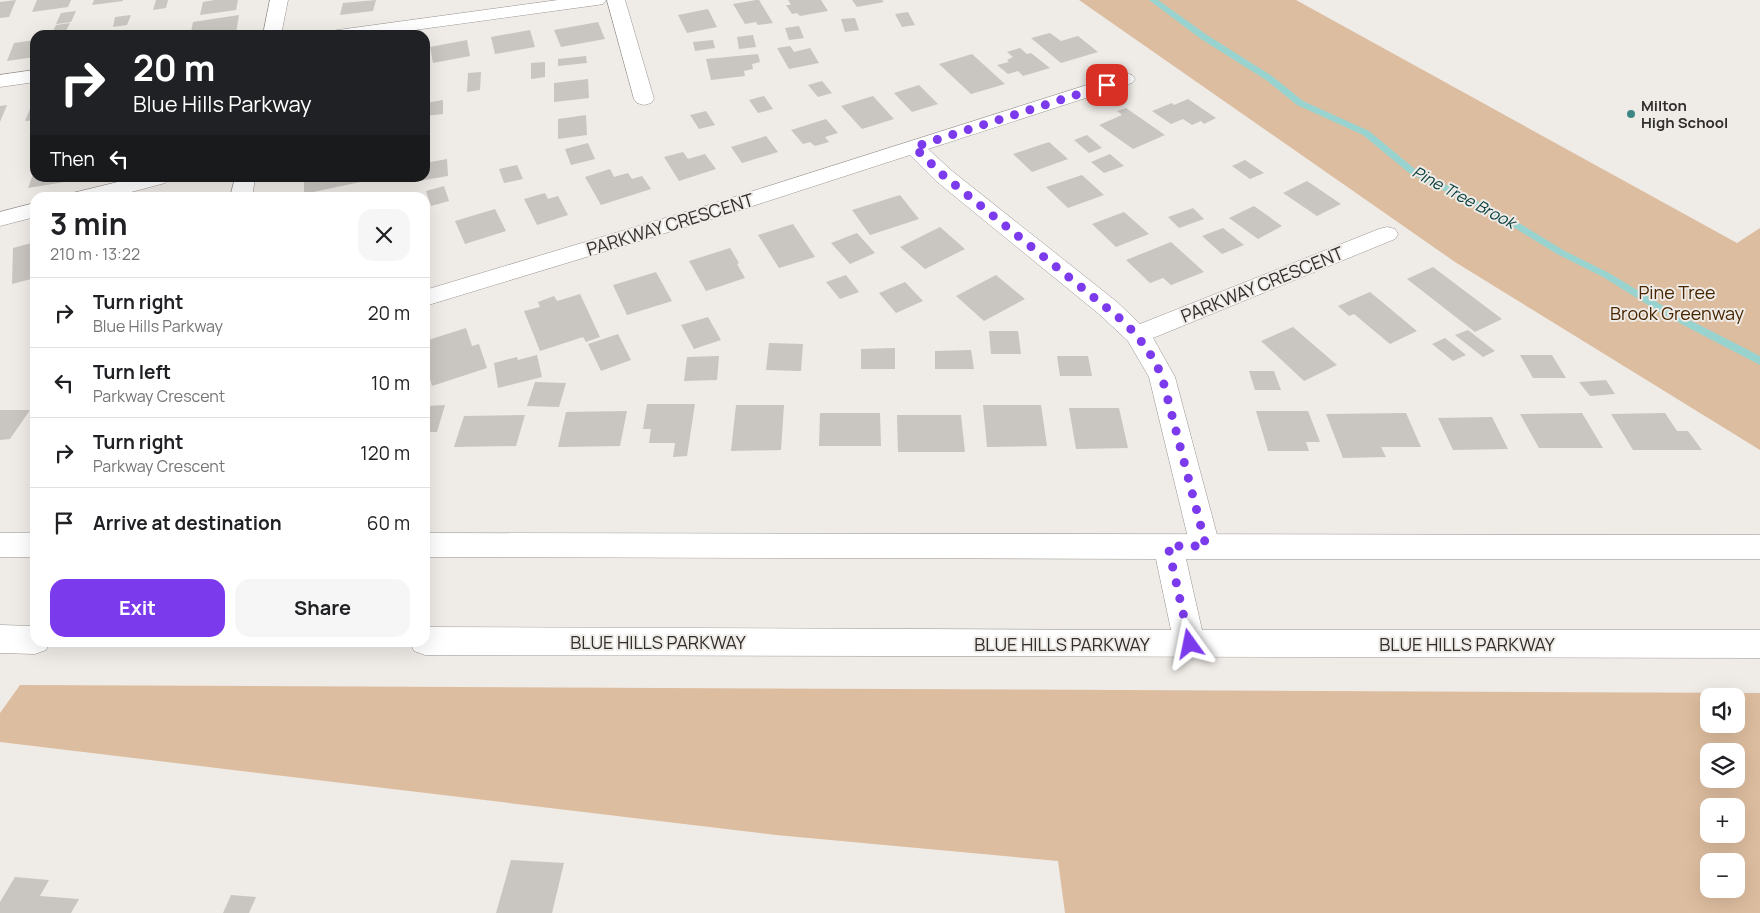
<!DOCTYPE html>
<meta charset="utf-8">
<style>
:root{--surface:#fff;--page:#f6f6f6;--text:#202124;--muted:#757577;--line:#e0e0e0;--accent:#7c3aed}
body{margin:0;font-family:Manrope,sans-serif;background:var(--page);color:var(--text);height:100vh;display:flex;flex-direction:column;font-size:19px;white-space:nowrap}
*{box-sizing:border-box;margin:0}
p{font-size:16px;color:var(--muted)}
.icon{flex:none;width:28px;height:28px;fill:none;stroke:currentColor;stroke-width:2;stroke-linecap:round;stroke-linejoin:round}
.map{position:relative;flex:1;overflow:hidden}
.details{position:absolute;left:30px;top:192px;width:400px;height:455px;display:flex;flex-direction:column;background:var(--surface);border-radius:15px;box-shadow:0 5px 20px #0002}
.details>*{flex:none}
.guide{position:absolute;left:30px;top:30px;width:400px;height:152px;border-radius:15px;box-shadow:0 5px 20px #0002;background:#202124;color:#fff;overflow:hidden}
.tools{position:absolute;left:1700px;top:688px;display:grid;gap:10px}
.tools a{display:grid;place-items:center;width:45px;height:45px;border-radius:10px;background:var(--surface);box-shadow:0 5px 20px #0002;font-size:25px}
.pin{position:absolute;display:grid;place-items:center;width:42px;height:42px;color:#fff;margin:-21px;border-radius:10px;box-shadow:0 2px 8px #0006}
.me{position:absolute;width:55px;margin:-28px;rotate:348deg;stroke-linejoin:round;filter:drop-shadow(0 0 4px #0008)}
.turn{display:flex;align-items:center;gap:18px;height:105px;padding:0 20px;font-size:22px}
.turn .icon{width:65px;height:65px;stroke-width:2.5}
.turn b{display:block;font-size:35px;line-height:42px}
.then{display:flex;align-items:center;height:48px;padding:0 20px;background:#0003;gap:10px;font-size:19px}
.round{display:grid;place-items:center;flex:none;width:52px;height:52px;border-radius:15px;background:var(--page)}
.overview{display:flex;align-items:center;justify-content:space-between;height:85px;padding:0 20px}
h1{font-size:30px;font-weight:700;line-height:38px}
.button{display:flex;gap:10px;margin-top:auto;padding:10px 20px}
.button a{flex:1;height:58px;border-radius:15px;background:var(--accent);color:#fff;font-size:20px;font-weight:700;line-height:58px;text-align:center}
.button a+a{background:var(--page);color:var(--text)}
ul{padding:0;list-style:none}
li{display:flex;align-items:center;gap:15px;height:70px;padding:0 20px;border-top:1px solid var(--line)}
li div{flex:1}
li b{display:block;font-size:19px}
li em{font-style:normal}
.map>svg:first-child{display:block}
.green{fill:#ddbd9f;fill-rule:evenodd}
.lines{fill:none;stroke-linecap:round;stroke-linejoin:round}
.stream{fill:#98d3d0;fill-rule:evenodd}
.building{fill:#c9c5c1}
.minor-casing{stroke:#999491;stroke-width:1}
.major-casing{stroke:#999491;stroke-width:1}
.minor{fill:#fff;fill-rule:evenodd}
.major{fill:#fff;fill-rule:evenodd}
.route{stroke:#7c3aed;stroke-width:9;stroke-dasharray:0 16.2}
.poi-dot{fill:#3e8683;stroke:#efebe7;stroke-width:2}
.labels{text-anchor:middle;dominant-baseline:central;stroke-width:4;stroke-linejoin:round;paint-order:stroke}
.far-poi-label{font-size:15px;font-weight:bold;fill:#312f2e;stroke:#efebe7;text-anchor:start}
.far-water-label{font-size:16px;font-style:italic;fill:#043d3c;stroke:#efebe7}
.street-label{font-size:18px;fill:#312f2e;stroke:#efebe7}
.park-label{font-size:18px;fill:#482600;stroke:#efebe7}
</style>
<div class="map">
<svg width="1760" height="913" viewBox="0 0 1760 913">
<rect width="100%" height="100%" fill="#efebe7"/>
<g class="green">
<polygon points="1079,0 1296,0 1737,243 1760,228 1760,450 1455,262"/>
<path d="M 20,685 L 1760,693 L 1760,913 L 1065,913 L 1058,861 L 776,835 L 0,742 L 0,713 ZM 1709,696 L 1736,696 L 1736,724 L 1709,724 ZM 1709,751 L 1736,751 L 1736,779 L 1709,779 ZM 1709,806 L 1736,806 L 1736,834 L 1709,834 ZM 1709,861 L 1736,861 L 1736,889 L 1709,889 Z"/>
</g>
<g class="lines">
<polygon class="stream" points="1149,0 1158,0 1207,35 1272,76 1303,101 1369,131 1415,169 1511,218 1563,250 1609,273 1672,311 1760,356 1760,365 1664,315 1603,277 1557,254 1505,222 1409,173 1363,135 1297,105 1266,80 1201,39"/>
</g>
<g class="building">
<polygon points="16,0 9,17 0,18 0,2"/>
<polygon points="37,0 71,0 68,7 32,12"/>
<polygon points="94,0 123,0 123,1 92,5"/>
<polygon points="156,0 168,0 166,8 153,10"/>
<polygon points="214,0 238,0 236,10 200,15 203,2"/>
<polygon points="376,0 373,11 340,15 343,3"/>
<polygon points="756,0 759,0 773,23 758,25 756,22 745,24 733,4"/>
<polygon points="788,0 821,0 828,11 800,16 797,13 792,14 786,5 791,5"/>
<polygon points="852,0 882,0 884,2 857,7"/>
<polygon points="708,9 717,27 687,33 678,15"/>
<polygon points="76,11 71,22 56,24 61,13"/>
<polygon points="908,12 915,25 902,27 895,14"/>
<polygon points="131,15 127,25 113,27 115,17"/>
<polygon points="239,15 236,33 206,35 207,30 191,32 193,22"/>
<polygon points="855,18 859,30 845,32 841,19"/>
<polygon points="598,22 605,39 561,47 554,30"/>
<polygon points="70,23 65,33 51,35 56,25"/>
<polygon points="799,26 804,38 789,40 785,28"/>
<polygon points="162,30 160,35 132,35 132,34"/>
<polygon points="530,30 535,47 495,54 491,37"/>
<polygon points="1050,33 1061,41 1078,36 1098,52 1061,63 1031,38"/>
<polygon points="753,35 756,47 739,49 737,37"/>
<polygon points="35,40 35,57 7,61 14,43"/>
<polygon points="467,40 470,56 433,63 430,47"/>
<polygon points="713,40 715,48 695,51 693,42"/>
<polygon points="790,46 794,52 810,48 819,63 789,69 777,48"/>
<polygon points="1020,48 1027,54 1031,53 1050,68 1023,76 1018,71 1008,74 997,65 1009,62 1007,60 1013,57 1007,52"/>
<polygon points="758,54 760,62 752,64 753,69 744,71 745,76 711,80 706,59"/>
<polygon points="972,54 1005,84 971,94 939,64"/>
<polygon points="586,56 587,63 558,66 558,59"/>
<polygon points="545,62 545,77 531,79 531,63"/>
<polygon points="481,72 480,90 467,92 468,73"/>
<polygon points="588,79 589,98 554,102 554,83"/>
<polygon points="822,81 832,93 818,97 808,85"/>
<polygon points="919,85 938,104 912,112 894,93"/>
<polygon points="764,96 773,109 758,113 749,100"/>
<polygon points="873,96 894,119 862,129 841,106"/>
<polygon points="1188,99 1216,118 1204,124 1201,121 1192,125 1183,119 1171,124 1152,111 1172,103 1174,105"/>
<polygon points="443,100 443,114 425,116 425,103"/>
<polygon points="33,102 35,102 35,120 25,121"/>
<polygon points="7,105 0,122 0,106"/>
<polygon points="1126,108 1165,135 1133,149 1099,125 1122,115 1117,111"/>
<polygon points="706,111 715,125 699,129 690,115"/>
<polygon points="586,115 587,135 558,139 558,119"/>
<polygon points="826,119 838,133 825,137 829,142 815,146 810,142 803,144 791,130"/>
<polygon points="1087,135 1102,148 1089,153 1074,140"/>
<polygon points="766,136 778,152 742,163 731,147"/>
<polygon points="1049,142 1068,159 1032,172 1013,154"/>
<polygon points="588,143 595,159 571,165 565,149"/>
<polygon points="683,152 688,159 705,154 716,169 679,181 664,157"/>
<polygon points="1110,154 1124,166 1104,173 1091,162"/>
<polygon points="447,159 448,176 419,181 419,178 425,178 425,163"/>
<polygon points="1245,160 1264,173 1250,179 1232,166"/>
<polygon points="517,165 523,179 504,183 499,169"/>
<polygon points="35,169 35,178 72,178 71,181 28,188"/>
<polygon points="610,169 614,177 628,173 632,179 642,176 651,189 601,205 585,177"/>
<polygon points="1082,175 1104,195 1068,208 1046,187"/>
<polygon points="304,178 379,178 304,194"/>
<polygon points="1307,181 1341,204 1317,216 1283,193"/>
<polygon points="444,186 449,201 431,206 426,191"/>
<polygon points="545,193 548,199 558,196 568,215 537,225 524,199"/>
<polygon points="900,195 919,219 870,235 852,210"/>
<polygon points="1254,206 1282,226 1258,239 1229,218"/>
<polygon points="1193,208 1204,219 1179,228 1168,217"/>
<polygon points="495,209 506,231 465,244 455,221"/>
<polygon points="1124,212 1149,234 1116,247 1092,224"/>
<polygon points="793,224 815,257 779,268 758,235"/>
<polygon points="940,227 965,249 925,269 900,247"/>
<polygon points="1223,228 1244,245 1222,254 1202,236"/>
<polygon points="857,233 875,253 850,264 831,243"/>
<polygon points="35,242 35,278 12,284 13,248"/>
<polygon points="1171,242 1204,272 1171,285 1163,278 1150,283 1126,260"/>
<polygon points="730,248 739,263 737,264 745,278 706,291 689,261"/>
<polygon points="1433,267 1502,319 1475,332 1407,279"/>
<polygon points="656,272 672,301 627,315 613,285"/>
<polygon points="846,275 859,292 840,299 826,282"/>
<polygon points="996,275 1025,299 984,321 956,296"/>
<polygon points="905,282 923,301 896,313 879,293"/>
<polygon points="1370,292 1417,331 1390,344 1354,314 1349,316 1338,306"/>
<polygon points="580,294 600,337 586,342 583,337 540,351 524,311 540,307 538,302 554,296 557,301"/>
<polygon points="708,317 721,340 694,349 681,325"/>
<polygon points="1293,327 1337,365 1304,381 1261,341"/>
<polygon points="466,328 472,346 479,344 487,368 432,386 425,361 425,341"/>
<polygon points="1468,330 1495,351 1483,357 1455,335"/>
<polygon points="989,331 1018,331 1021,354 991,354"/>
<polygon points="618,334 631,360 601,371 588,344"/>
<polygon points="1445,338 1466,355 1453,361 1432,344"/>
<polygon points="769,343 803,344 801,371 766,370"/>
<polygon points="895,348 895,369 861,369 861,349"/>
<polygon points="971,350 974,369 935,369 935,351"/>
<polygon points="537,355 542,377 498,388 494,363 517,357 518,360"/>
<polygon points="1520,355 1552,355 1566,378 1533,378"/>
<polygon points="719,356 717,380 684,381 687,357"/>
<polygon points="1057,356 1088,356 1092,376 1060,376"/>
<polygon points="1249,371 1274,371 1281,390 1255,390"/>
<polygon points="1606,380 1615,394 1590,396 1579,382"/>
<polygon points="535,382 566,383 559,407 527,406"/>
<polygon points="647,404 695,404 687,456 673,457 675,443 649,443 651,429 643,429"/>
<polygon points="445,405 437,432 425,432 425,406"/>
<polygon points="736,405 784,405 781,450 731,451"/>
<polygon points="983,405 1041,405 1047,446 987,447"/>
<polygon points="1069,408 1119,408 1128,448 1076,449"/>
<polygon points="0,410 30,410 10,439 0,440"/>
<polygon points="627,411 620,446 558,447 566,412"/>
<polygon points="1256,411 1308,411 1320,442 1306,442 1309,451 1268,451"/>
<polygon points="820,413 880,413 881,446 819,446"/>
<polygon points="1406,413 1421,447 1381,447 1386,457 1343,458 1326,414"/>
<polygon points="1582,413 1603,448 1539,448 1520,414"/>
<polygon points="1665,413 1677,431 1688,431 1702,450 1633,450 1611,414"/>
<polygon points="525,415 516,446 454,447 464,416"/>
<polygon points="897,415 961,415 965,452 898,452"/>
<polygon points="1492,417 1508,449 1453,450 1438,418"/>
<polygon points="511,860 564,863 552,913 496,913"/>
<polygon points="15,877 49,880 40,896 79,899 71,913 0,913 0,902"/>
<polygon points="231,895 256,897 249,913 223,913"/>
</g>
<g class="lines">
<g class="minor-casing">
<g id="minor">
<polygon points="270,0 288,0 281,35 263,35"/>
<polygon points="558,0 606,0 603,4 597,5 378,35 329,35 332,31 338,30"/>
<polygon points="607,0 625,0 654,99 651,103 644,105 637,103 634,99"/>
<polygon points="35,70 35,82 0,87 0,75"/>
<polygon points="1125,73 1132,75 1135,79 1132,83 928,149 952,171 1117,302 1140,324 1379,229 1387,227 1395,229 1398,234 1395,239 1153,338 1175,377 1220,546 1215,555 1205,558 1195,555 1190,546 1149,377 1128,341 1099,314 936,181 910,155 728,214 425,306 425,290 712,204"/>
<polygon points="134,178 168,178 165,183 109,198 70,198 73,193"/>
<polygon points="235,178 255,178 252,198 230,198"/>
<polygon points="35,203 35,217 0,226 0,212"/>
</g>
</g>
<g class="major-casing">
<g id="major">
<rect x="0" y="533" width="35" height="24"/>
<polygon points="425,533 1760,535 1760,559 1186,559 1202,630 1760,630 1760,658 425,655 414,651 410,642 425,642 425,627 1171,630 1156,559 425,557"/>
<polygon points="0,625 35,626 35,642 50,642 46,650 35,654 0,653"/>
</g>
</g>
<use href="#minor" class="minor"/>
<use href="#major" class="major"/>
</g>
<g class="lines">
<path class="route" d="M 1107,85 L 914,147 L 944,176 L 1123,321 C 1140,338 1153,355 1162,377 L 1206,546 L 1168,546 L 1190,644"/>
</g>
<circle class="poi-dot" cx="1631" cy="114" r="5"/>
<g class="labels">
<g class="far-poi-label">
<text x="1641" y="105">Milton<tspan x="1641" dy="17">High School</tspan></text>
</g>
<g class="far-water-label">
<text transform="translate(1464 197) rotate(28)">Pine Tree Brook</text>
</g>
<g class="street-label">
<text transform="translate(670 224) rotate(-17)">PARKWAY CRESCENT</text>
<text transform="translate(1262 284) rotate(-22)">PARKWAY CRESCENT</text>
<text x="658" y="642">BLUE HILLS PARKWAY</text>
<text x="1062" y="644">BLUE HILLS PARKWAY</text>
<text x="1467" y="644">BLUE HILLS PARKWAY</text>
</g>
<g class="park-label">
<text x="1677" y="292">Pine Tree<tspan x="1677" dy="21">Brook Greenway</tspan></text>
</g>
</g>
</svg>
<div class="tools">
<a><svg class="icon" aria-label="sound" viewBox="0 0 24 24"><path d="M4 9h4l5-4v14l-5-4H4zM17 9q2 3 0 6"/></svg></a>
<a><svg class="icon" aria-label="layers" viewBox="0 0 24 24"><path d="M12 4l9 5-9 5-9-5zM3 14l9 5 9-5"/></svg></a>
<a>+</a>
<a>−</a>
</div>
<div class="pin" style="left:1107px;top:85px;background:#d93025"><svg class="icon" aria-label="arrive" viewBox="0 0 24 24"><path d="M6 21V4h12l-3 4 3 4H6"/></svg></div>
<svg class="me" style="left:1190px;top:644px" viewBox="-20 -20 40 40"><path d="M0-17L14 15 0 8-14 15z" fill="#7c3aed" stroke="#fff" stroke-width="4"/></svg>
<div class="guide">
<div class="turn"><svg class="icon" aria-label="right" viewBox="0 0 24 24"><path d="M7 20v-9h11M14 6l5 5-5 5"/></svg><div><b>20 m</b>Blue Hills Parkway</div></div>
<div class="then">Then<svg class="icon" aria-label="left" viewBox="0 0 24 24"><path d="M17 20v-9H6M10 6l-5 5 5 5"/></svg></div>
</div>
<section class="details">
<div class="overview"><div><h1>3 min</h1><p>210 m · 13:22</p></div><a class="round"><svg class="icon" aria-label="close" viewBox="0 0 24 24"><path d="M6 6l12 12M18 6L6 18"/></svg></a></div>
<ul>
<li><svg class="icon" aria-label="right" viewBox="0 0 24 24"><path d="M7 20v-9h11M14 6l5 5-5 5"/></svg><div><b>Turn right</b><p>Blue Hills Parkway</p></div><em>20 m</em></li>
<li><svg class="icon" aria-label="left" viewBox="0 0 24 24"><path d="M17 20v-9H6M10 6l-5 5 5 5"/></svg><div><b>Turn left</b><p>Parkway Crescent</p></div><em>10 m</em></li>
<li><svg class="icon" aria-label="right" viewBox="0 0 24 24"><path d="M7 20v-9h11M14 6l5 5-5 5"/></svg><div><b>Turn right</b><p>Parkway Crescent</p></div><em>120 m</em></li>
<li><svg class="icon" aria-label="arrive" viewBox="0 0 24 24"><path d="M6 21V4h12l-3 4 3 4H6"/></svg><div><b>Arrive at destination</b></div><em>60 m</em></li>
</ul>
<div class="button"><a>Exit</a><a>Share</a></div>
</section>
</div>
